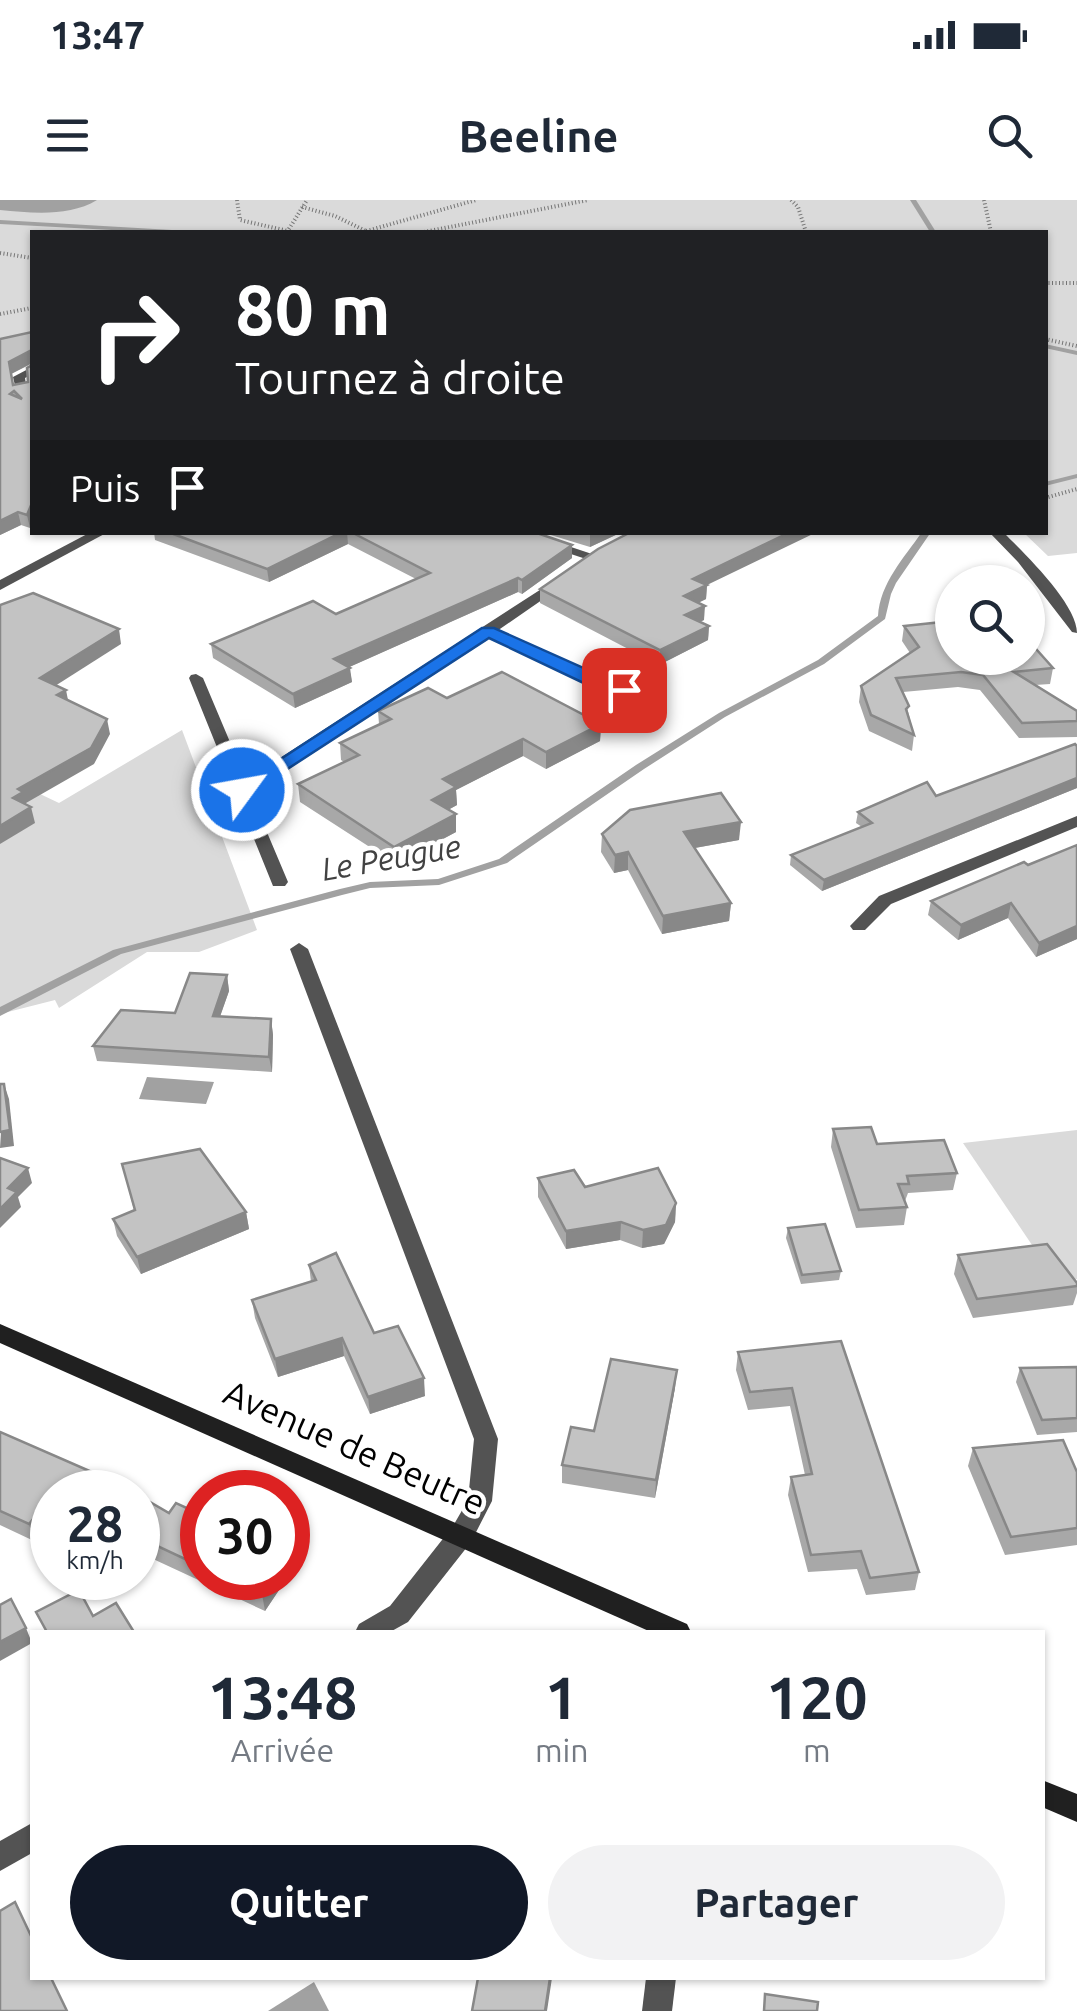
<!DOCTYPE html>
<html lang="fr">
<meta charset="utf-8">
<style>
:root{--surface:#fff;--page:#f2f2f3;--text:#1f2937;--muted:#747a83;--accent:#111827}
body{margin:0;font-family:Ubuntu,sans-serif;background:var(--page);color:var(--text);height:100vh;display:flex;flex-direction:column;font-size:38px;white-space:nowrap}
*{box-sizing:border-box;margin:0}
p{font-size:32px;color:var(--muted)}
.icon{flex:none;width:55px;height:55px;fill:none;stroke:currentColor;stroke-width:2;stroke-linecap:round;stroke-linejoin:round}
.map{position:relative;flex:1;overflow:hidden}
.details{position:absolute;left:30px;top:1430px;width:1015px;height:350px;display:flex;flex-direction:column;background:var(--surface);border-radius:0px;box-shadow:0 2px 8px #0004}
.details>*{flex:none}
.banner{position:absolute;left:30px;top:30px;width:1018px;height:305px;border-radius:0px;box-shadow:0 2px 8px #0004;background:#202124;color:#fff;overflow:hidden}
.controls{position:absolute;left:935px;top:365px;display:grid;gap:20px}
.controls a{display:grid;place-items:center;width:110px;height:110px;border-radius:50%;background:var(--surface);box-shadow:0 2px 8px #0004;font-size:50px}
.speed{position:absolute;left:30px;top:1270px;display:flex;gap:20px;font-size:50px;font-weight:700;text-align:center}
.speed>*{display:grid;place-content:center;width:130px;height:130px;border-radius:50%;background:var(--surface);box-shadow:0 2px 8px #0004;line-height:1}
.speed small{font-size:25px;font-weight:400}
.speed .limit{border:15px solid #d22;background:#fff;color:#111}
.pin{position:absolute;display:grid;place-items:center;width:85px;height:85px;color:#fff;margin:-42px;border-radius:20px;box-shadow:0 5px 15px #0006}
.me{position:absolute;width:110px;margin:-55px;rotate:58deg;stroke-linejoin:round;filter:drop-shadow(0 0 8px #0008)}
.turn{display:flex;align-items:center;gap:35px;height:210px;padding:0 40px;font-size:45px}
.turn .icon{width:130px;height:130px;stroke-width:2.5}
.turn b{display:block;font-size:70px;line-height:85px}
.then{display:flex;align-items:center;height:95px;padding:0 40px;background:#0003;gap:20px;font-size:38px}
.eta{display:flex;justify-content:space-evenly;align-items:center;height:170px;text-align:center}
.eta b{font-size:60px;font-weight:700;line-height:70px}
.action{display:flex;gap:20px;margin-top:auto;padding:20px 40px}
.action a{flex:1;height:115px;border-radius:60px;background:var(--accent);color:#fff;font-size:40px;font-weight:700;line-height:115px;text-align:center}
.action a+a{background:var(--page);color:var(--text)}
.status{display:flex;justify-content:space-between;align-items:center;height:70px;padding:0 50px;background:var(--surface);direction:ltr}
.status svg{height:28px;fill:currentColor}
header{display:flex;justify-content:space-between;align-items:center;height:130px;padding:0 40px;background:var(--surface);font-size:45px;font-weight:700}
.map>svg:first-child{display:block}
.green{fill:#dadada}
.water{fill:#a1a1a1}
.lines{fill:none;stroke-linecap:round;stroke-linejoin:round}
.stream{fill:#a1a1a1;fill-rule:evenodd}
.path{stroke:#757575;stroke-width:4;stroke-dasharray:1 2.5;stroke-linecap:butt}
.street{fill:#535353;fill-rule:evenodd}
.secondary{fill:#202020;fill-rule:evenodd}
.wall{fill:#a8a8a8;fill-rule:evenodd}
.shaded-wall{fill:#888}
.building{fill:#c3c3c3;stroke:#888;stroke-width:2.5;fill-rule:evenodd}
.route{fill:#1a73e8;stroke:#114b97;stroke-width:2.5}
.labels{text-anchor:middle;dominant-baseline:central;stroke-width:9;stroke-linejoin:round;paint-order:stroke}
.water-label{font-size:32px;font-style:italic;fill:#424242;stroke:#fff}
.near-street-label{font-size:35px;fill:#000;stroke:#fff}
</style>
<div class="status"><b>13:47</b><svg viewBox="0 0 49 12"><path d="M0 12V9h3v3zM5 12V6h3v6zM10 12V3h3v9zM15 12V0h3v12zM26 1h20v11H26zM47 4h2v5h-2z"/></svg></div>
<header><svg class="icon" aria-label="menu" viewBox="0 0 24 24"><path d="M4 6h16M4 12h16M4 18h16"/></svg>Beeline<svg class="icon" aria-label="search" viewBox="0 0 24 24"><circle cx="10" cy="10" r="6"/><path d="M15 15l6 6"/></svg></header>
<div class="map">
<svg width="1077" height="1811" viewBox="0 0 1077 1811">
<rect width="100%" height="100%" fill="#fff"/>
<g class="green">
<polygon points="0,0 1077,0 1077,353 1048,356 1024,333 1045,332 1045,32 32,32 32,132 0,139"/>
<polygon points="182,530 257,730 199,752 147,752 59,808 55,800 0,814 0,575 59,603"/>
<polygon points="1077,930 1077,1079 1057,1082 963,943"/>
</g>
<g class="water">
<path d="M 0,0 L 97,0 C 69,17 32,13 0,10 Z"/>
<polygon points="147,877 214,882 206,904 139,899"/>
<polygon points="314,1782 329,1811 268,1811"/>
</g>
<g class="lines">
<g class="stream">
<polygon points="910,0 916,0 936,32 930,32"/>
<polygon points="0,20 172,30 175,32 149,32 0,24"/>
<polygon points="1045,144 1077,151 1077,155 1045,148"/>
<polygon points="1077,274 1077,278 1045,286 1045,282"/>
<path d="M 922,332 L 931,332 L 896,383 L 891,394 L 885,419 L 824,464 L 725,517 L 644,569 L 507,663 L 439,685 L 370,688 L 342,695 L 121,754 L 0,816 L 0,807 L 113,750 L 340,689 L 370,682 L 438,679 L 499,659 L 636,565 L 719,513 L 818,460 L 878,416 C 880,383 904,358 922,332 Z"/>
</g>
<g class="path">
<polyline points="237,0 240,20 288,31"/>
<polyline points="791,0 798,7 806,32"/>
<polyline points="984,0 991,32"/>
<polyline points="302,7 335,16 366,31"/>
<polyline points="287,32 307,0"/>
<polyline points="363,32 476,0"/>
<polyline points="424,32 588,0"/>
<polyline points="0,53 32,58"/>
<polyline points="1045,83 1077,83"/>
<polyline points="0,114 32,108"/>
<polyline points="1045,139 1077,146"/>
<polyline points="1045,298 1077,289"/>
</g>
<g class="street">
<polygon points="32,167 32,174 25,178 27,192 17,194 13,177"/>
<polygon points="91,332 108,332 0,390 0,380"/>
<polygon points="504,332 526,332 598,356 586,359"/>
<path d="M 989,332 L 1003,332 C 1025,354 1077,404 1077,433 L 1072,432 L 1018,362 Z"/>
<polygon points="560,377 565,378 565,384 497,431 603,480 656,494 656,500 593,486 488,437 250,592 288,682 285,686 273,686 189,478 191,475 196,474 203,478 246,580"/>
<polygon points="1077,616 1077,627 891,704 865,730 853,730 850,726 879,696"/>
<polygon points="299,743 308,749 498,1239 492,1301 471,1342 408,1422 390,1432 355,1432 359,1424 390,1406 453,1326 468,1300 474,1239 290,749"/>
<polygon points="32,1623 32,1653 0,1671 0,1641"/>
<polygon points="646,1778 676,1778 672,1811 642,1811"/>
</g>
<g class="secondary">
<polygon points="0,1124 687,1424 691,1432 651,1432 0,1143"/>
<polygon points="1042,1580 1077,1594 1077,1622 1042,1607"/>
</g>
</g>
<g class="wall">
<path d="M 32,132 L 30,328 L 21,325 L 0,335 L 0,139 ZM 31,164 L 28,182 L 13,185 L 11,174 Z"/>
<polygon points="154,332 534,332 572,358 522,394 518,392 349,467 352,482 295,508 213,458 211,444 336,414 416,379 348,344 269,382 155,340"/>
<polygon points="541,332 622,332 590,347"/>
<polygon points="707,385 706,399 698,403 704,420 699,422 709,426 708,440 659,465 540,403 540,389"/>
<polygon points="904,426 1053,468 1050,484 1035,485 1077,511 1077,537 1019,538 980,490 958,487 903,492 914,535 912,551 869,531 859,502 861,486 910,453 902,441"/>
<polygon points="447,498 601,524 600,541 546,569 523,556 456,590 457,605 448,610 456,614 456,632 396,664 300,602 298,584 344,562 341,560 340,543 379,524 378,511"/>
<polygon points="1077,546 1077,588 822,691 790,665 791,655 862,627 856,623 858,612 936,596"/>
<polygon points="602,634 739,640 695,648 731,703 729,721 662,734 628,670 614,673 601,652"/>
<polygon points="1077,645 1077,739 1036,757 1008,718 958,740 928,715 931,701 1028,665"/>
<polygon points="227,775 229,791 220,816 271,819 273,835 272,872 97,861 93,846 175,813"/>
<polygon points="833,929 957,973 953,990 908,993 905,1001 907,1007 904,1025 856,1028 831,947"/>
<polygon points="122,964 246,1012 249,1029 141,1074 117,1036 113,1019 134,1010"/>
<polygon points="538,978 676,1003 675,1022 664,1044 642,1048 620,1040 566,1049 538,997"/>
<polygon points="788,1028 841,1071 839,1080 801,1084 786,1038"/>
<polygon points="958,1055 1077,1083 1077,1093 1073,1105 973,1118 954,1074"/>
<polygon points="309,1065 374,1133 425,1196 370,1214 344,1156 278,1177 255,1118 252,1100 311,1082"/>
<polygon points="841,1141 919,1372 915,1390 866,1395 857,1369 808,1372 788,1295 791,1277 805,1275 790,1206 748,1210 736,1170 738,1152"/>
<polygon points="1077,1167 1077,1232 1037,1235 1016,1182 1020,1168"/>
<polygon points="675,1188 655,1298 562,1283 562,1265 594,1231"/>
<polygon points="0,1232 52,1292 52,1319 34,1341 0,1325"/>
<polygon points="973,1248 1077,1272 1077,1345 1005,1355 968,1266"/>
<polygon points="138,1295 169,1313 202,1315 202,1378 287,1378 265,1411 138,1352"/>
</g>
<g class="shaded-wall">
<polygon points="30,151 32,163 11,174 15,197 9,162"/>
<polygon points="32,303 32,322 30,328 27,315"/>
<polygon points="18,312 21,325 0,335 0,321"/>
<polygon points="342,332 347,332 348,344 269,382 267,369"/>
<polygon points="592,332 622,332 590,347 590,334"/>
<polygon points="790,332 817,332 707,385 706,399 683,410 684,396 693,379"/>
<polygon points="572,345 572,358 522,394 522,380"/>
<polygon points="518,378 518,392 336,473 334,459"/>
<polygon points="705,406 704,420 684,429 685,415"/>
<polygon points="709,426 708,440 659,465 660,450"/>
<polygon points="119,429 121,444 44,493 40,478"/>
<polygon points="350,468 352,482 295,508 293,494"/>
<polygon points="66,490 69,505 57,495"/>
<polygon points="107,519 110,534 94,564 26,603 27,608 13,598 18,589"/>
<polygon points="601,524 600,541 546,569 546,552"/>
<polygon points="523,539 523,556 456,590 457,605 433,618 432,600 443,579"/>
<polygon points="1077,578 1077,588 822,691 824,680"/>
<polygon points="31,607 35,623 0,644 0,626"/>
<polygon points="456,614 456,632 396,664 394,647"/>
<polygon points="741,622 739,640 683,650 684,632"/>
<polygon points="628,652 628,670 614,673 615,655"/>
<polygon points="731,703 729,721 662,734 663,716"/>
<polygon points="1011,703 1008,718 958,740 961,725"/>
<polygon points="1077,726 1077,739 1036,757 1039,743"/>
<polygon points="227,775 229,791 215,831 213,816"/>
<polygon points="271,819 273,835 272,872 269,857"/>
<polygon points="4,884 9,899 14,946 0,948"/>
<polygon points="28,968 32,983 18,997 21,1007 0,1028 0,1009 8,988"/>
<polygon points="676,1003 675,1022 664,1044 642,1048 643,1030"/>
<polygon points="246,1012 249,1029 141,1074 137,1057"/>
<polygon points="621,1022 620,1040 566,1049 566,1031"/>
<polygon points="342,1138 344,1156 278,1177 275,1159"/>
<polygon points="677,1170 675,1188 655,1298 656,1280"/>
<polygon points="424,1178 425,1196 370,1214 368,1197"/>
<polygon points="47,1302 52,1319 34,1341 29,1324"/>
<polygon points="290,1353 293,1370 288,1377 288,1356"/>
<polygon points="273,1378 287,1378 265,1411 262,1394"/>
<polygon points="26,1428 32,1443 0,1461 0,1442"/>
<polygon points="550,1778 552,1778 547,1811 545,1811"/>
</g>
<g class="building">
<path d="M 32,132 L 32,303 L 27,315 L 18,312 L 0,321 L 0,139 ZM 30,151 L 32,165 L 27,168 L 28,182 L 13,185 L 9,162 ZM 14,191 L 22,199 L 10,194 Z"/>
<polygon points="168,332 342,332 267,369"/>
<polygon points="351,332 534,332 572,345 522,380 518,378 334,459 350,468 293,494 211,444 313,401 336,414 430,373"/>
<polygon points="631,332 790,332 693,379 707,385 684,396 705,406 685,415 709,426 660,450 540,389 598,349"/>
<polygon points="33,393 119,429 40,478 66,490 57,495 107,519 91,548 18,589 23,592 13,598 31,607 0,626 0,405"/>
<polygon points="952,421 952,458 1028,458 1028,440 1053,468 1014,472 1077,511 1077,521 1022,523 983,475 961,472 896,478 909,506 906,509 914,535 871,515 861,486 919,447 904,426"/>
<polygon points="502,472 601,524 546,552 523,539 443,579 456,587 432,600 456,614 394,647 298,584 359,555 340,543 391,519 378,511 428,488 447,498"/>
<polygon points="1075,544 1077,546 1077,578 824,680 791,655 872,623 858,612 927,582 936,596"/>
<polygon points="721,593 741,622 684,632 731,703 663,716 628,652 615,655 602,634 630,610"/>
<polygon points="1077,645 1077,726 1039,743 1011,703 961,725 931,701 1024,662 1028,665"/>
<polygon points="190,773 227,775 213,816 271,819 269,857 93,846 121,810 175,813"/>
<polygon points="0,884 4,884 10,930 0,932"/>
<polygon points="871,927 877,944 944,940 957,973 907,976 909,984 898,984 907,1007 859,1010 833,929"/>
<polygon points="200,949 246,1012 137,1057 113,1019 135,1010 122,964"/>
<polygon points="0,958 28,968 8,988 17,992 0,1009"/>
<polygon points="658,968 676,1003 666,1025 643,1030 621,1022 566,1031 538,978 574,970 585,987"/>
<polygon points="825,1024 841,1071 802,1075 788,1028"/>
<polygon points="1047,1044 1077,1083 1077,1086 977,1099 958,1055"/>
<polygon points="336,1053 374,1133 398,1126 424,1178 368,1197 342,1138 275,1159 252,1100 316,1080 309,1065"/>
<polygon points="841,1141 919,1372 870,1378 861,1351 811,1355 791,1277 812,1274 792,1188 750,1192 738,1152"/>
<polygon points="611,1159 677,1170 656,1280 562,1265 571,1227 594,1231"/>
<polygon points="1077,1167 1077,1218 1042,1220 1020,1168"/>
<polygon points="0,1232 117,1283 134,1292 52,1292 52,1305 47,1302 29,1324 0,1311"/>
<polygon points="1063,1240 1077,1272 1077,1328 1011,1337 973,1248"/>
<polygon points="138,1295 169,1313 176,1303 202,1315 202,1367 138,1337"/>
<polygon points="226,1378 273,1378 262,1394"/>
<polygon points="79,1390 93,1416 116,1403 134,1432 47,1432 36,1412"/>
<polygon points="11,1399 26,1428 0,1442 0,1405"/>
<polygon points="15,1702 32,1738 32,1778 51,1778 67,1811 0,1811 0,1711"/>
<polygon points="478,1778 550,1778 545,1811 472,1811"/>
<polygon points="765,1794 818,1802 817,1811 764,1811"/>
</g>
<polygon class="route" points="482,428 494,428 633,490 624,495 592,487 489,438 249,594 236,594 233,590"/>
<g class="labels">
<g class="water-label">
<text transform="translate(391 657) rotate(-10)">Le Peugue</text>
</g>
<g class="near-street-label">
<text transform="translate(355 1247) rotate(24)">Avenue de Beutre</text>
</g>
</g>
</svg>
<div class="controls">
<a><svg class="icon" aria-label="search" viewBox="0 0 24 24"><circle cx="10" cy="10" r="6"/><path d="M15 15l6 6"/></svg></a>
</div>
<div class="speed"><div>28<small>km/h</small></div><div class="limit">30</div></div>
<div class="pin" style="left:624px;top:490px;background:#d93025"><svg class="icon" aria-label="arrive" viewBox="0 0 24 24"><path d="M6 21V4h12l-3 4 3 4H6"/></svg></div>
<svg class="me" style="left:242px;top:590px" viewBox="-20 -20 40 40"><circle r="17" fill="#1a73e8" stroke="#fff" stroke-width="3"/><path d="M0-11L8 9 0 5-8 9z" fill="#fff"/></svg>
<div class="banner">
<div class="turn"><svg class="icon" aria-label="right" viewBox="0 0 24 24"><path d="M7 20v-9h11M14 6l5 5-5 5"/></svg><div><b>80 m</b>Tournez à droite</div></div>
<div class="then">Puis<svg class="icon" aria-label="arrive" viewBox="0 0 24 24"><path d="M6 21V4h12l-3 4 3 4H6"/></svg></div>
</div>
<section class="details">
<div class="eta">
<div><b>13:48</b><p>Arrivée</p></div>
<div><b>1</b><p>min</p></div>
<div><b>120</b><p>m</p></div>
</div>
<div class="action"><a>Quitter</a><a>Partager</a></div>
</section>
</div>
